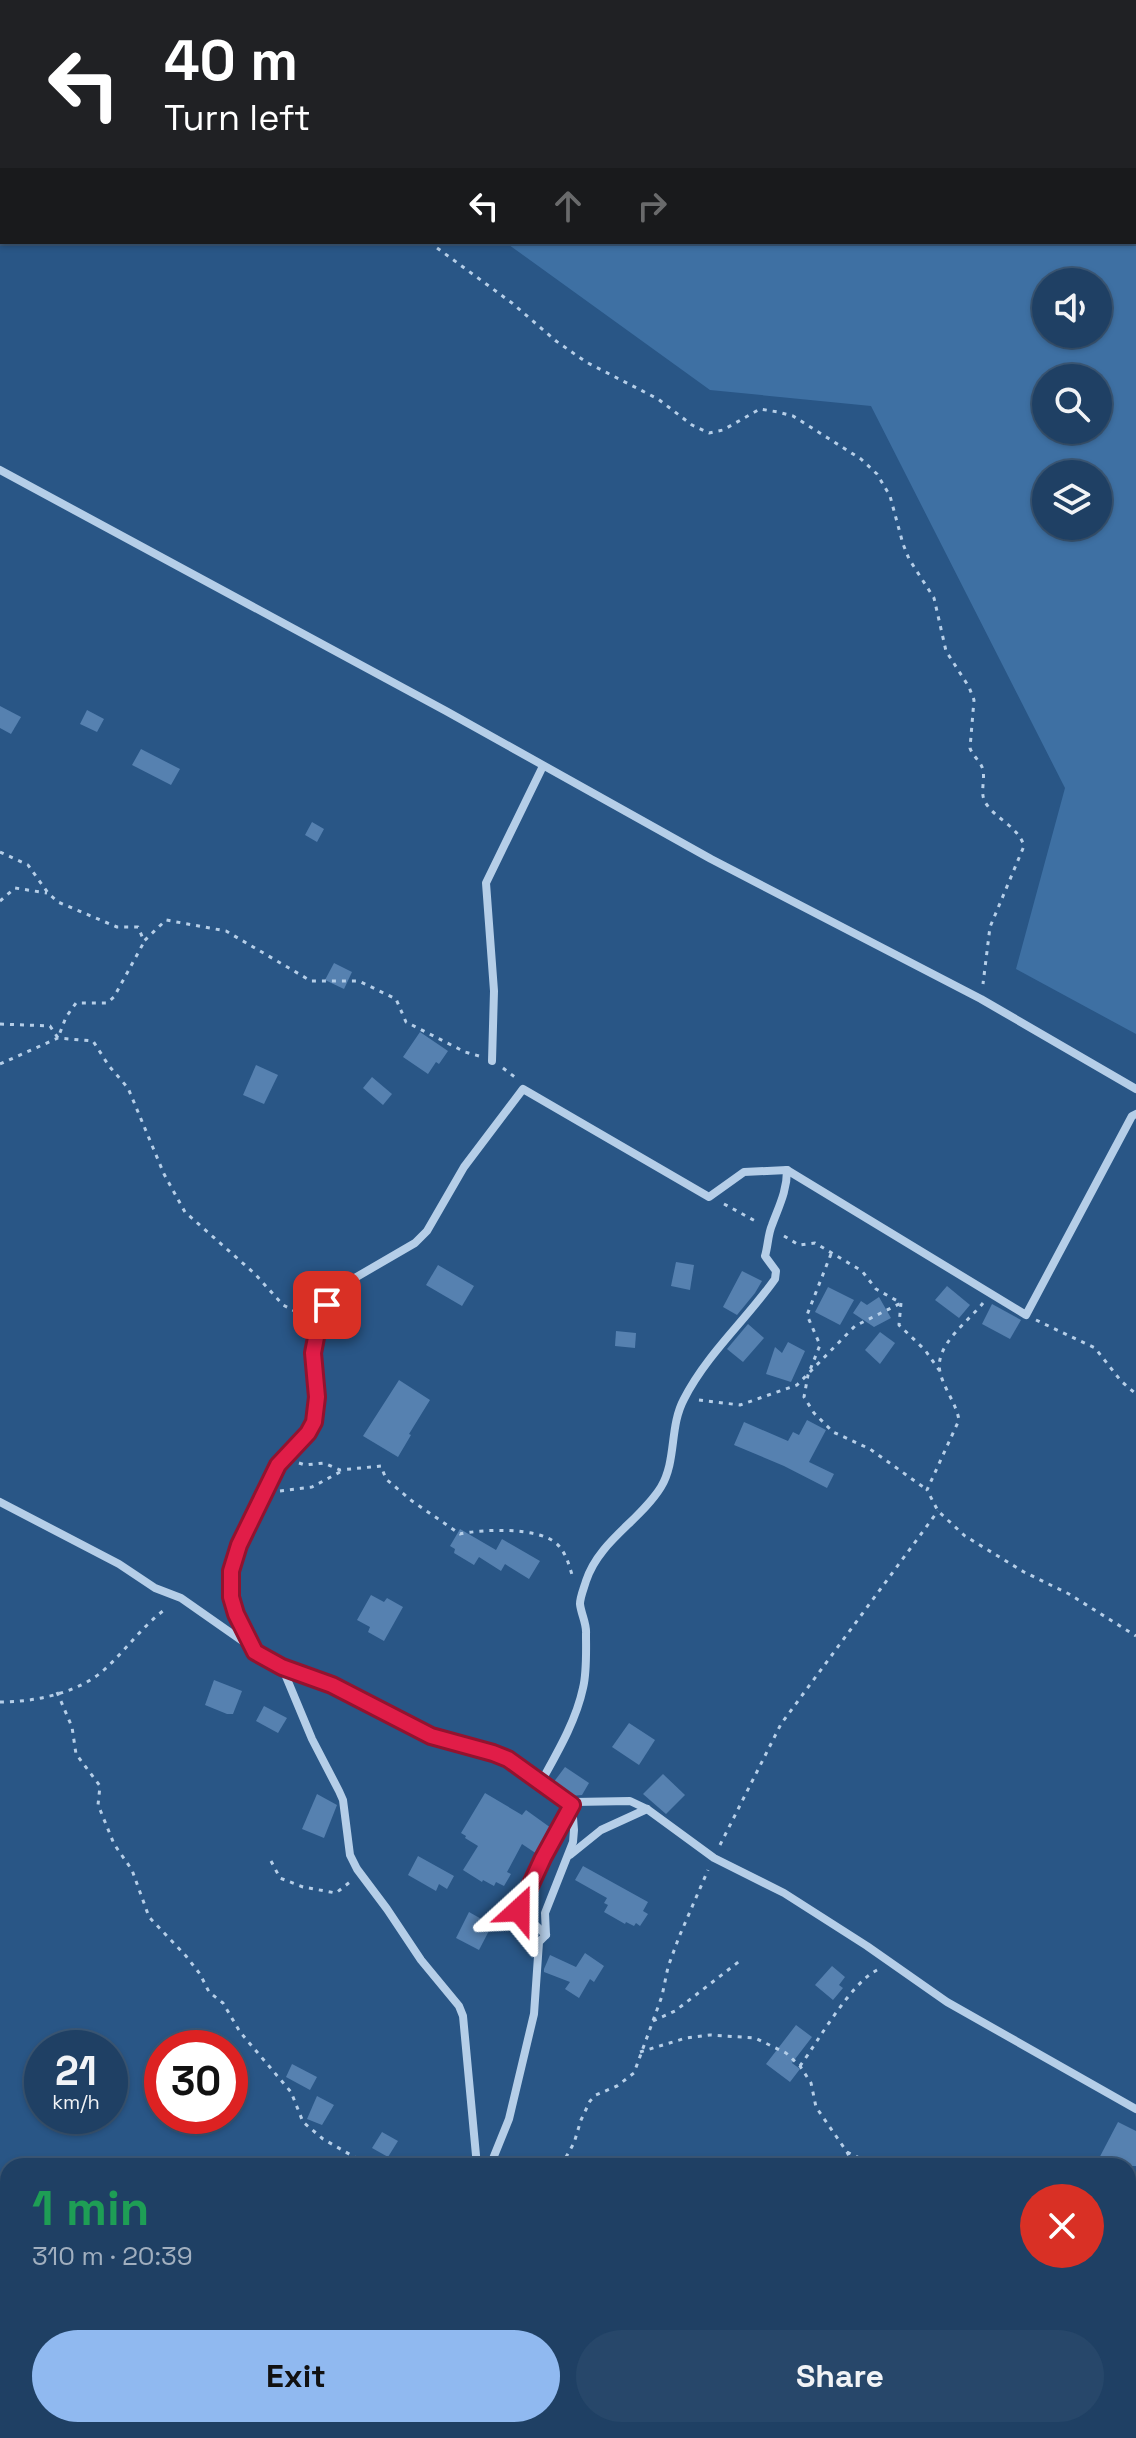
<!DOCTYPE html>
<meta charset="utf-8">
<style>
:root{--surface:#1f4064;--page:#27476a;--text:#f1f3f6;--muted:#a1afbf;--line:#3c5978;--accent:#90b9f0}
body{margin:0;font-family:"Space Grotesk",sans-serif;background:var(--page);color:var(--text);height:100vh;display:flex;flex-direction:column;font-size:30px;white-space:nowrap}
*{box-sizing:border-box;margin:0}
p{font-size:26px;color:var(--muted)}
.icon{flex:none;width:44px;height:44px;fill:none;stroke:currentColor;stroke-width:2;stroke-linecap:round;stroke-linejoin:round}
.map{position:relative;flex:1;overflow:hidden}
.side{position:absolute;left:0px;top:2158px;width:1136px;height:280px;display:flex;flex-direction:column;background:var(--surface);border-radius:24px 24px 0 0;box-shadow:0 2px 6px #0004,0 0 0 2px var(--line)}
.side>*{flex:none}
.banner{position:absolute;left:0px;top:0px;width:1136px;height:244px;box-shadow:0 2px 6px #0004,0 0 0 2px var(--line);background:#202124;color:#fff;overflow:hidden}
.tools{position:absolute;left:1032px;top:268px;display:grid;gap:16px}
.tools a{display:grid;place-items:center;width:80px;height:80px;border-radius:50%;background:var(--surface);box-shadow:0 2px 6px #0004,0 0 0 2px var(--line);font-size:40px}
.speed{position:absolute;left:24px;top:2030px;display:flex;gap:16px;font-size:40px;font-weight:700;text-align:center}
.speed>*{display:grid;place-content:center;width:104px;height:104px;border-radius:50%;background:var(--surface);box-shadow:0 2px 6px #0004,0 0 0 2px var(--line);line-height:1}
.speed small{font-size:20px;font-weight:400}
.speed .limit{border:12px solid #d22;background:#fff;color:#111}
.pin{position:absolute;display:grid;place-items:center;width:68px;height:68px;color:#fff;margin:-34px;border-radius:16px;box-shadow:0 4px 12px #0006}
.me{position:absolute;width:88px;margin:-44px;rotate:24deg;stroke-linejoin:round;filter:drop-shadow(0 0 6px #0008)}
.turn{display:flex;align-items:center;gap:28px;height:168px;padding:0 32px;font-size:36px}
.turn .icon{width:104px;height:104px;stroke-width:2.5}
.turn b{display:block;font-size:56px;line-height:68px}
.lanes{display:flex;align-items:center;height:76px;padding:0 32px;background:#0003;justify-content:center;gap:40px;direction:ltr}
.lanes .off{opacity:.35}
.round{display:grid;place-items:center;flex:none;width:84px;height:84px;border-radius:42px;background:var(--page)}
.head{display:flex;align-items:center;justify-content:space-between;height:136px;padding:0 32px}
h1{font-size:48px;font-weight:700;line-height:60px;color:#1e9e55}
.button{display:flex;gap:16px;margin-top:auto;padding:16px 32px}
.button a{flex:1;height:92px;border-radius:48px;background:var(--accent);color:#111;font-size:32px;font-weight:700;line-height:92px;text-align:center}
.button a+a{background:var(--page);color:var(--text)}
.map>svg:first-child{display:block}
.green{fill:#3e70a3;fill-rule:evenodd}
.building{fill:#5681b0}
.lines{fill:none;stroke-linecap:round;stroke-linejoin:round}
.path{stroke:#b5cee8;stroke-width:3;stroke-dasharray:4 6;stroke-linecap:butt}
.street{stroke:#b5cee8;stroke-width:8}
.route-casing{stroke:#92132f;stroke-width:20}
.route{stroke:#e11d48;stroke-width:14}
</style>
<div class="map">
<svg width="1136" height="2438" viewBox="0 0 1136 2438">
<rect width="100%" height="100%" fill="#295686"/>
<path class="green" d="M 170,0 L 1136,0 L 1136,1034 L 1016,969 L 1065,788 L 871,406 L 710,390 L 505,242 L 1134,242 L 1134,2 L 173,2 ZM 1046,282 L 1098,282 L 1098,334 L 1046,334 ZM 1046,378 L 1098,378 L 1098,430 L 1046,430 ZM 1046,474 L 1098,474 L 1098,526 L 1046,526 Z"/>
<g class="building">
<polygon points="0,706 21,717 11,734 0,728"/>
<polygon points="87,710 104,719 97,732 80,724"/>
<polygon points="141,749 180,769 171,785 132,765"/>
<polygon points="312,822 324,829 317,842 305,835"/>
<polygon points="334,963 352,972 344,989 325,980"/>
<polygon points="420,1032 448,1051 439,1064 436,1062 428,1074 403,1057"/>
<polygon points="256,1065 278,1075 264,1104 243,1095"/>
<polygon points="372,1077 392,1094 383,1105 363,1088"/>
<polygon points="676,1262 694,1265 690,1290 671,1286"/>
<polygon points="438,1265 474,1286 462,1306 426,1285"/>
<polygon points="742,1271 762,1281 755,1293 737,1315 723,1307"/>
<polygon points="947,1286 970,1305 959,1318 935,1300"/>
<polygon points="828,1287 854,1300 840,1325 815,1312"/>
<polygon points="879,1297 891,1318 874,1327 853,1313 861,1301 867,1305"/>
<polygon points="992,1304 1021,1320 1010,1339 982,1324"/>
<polygon points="748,1324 764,1338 743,1362 727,1349"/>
<polygon points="616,1331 636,1333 635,1348 615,1346"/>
<polygon points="880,1332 895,1343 880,1364 865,1350"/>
<polygon points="788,1342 805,1351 791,1382 766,1374 775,1347 782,1353"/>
<polygon points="399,1380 430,1400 409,1434 411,1435 398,1457 363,1436"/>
<polygon points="807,1420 826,1430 809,1462 834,1474 827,1488 784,1466 734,1445 744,1422 788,1441 793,1432 799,1435"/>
<polygon points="460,1529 496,1550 502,1539 540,1561 529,1579 505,1564 501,1571 479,1557 474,1565 454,1553 455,1549 450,1546"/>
<polygon points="371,1595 384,1602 387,1598 403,1607 384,1641 368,1632 370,1627 357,1620"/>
<polygon points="214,1680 242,1691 233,1714 227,1714 205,1705"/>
<polygon points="264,1706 287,1718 278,1733 256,1721"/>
<polygon points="629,1723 655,1740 639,1765 612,1747"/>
<polygon points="565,1767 589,1783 582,1795 571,1796 553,1783"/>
<polygon points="663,1774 685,1795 666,1814 643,1794"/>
<polygon points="485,1793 522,1815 526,1810 551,1828 537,1854 522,1844 507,1872 511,1874 504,1886 496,1882 494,1886 483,1880 482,1882 463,1870 478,1846 465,1838 466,1836 461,1833"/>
<polygon points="317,1794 337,1805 324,1838 302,1829"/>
<polygon points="418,1856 454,1876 447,1889 439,1884 436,1891 408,1875"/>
<polygon points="583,1866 648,1902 643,1911 648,1914 640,1926 636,1923 634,1926 626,1922 625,1924 604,1912 608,1905 604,1903 607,1898 575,1880"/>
<polygon points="469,1912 492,1925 479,1950 456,1938"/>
<polygon points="585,1953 604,1966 594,1982 590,1979 579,1998 565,1989 570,1982 544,1972 544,1969 550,1955 576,1967"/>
<polygon points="832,1966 845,1977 839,1985 843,1988 833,2000 815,1985"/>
<polygon points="796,2025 812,2037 792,2063 800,2069 790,2082 766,2064"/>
<polygon points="292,2064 317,2077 310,2090 286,2077"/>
<polygon points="317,2096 334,2105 322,2125 307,2119"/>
<polygon points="1118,2122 1136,2131 1136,2166 1095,2166"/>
<polygon points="382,2132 398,2141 388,2157 372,2148"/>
</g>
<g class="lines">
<g class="path">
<polyline points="93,0 95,2"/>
<path d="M 429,242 L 512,303 L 556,341 L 586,362 L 658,399 L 692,425 L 709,433 L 723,430 L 760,409 L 778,412 L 793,416 L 861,459 L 877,474 L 890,496 L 903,544 L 909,559 L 934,598 L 946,651 L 969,687 L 974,700 L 970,748 C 973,757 981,761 983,770 C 985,781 980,793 985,802 C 995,819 1018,826 1024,846 L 990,927 L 983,984"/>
<polyline points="0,852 28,865 48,893 58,902 117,927 138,927 144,941 166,920 226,931 311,981 359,981 396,999 406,1022 465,1052 479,1056"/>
<polyline points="0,901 15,888 47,893"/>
<polyline points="0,1024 50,1026 58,1038 66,1017 76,1003 107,1003 114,997 144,942"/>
<polyline points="0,1064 58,1038 93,1041 109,1066 128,1088 164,1174 185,1212 255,1274 283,1305 306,1317"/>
<polyline points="503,1068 516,1078"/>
<polyline points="724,1204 759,1223"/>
<polyline points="784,1236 799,1245 815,1243 862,1271 876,1289 901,1303"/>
<polyline points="831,1254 807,1315 820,1345 808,1375 804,1397 814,1413 833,1432 870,1449 926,1489"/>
<polyline points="901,1303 899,1325 925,1350 939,1370"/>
<path d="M 983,1303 C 969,1321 934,1345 940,1372 C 944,1389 956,1403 959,1420 L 927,1490 L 938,1511 L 965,1536 L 1024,1572 L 1069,1594 L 1136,1636"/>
<polyline points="1036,1320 1095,1348 1121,1381 1136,1394"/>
<polyline points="699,1400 740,1405 797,1385 855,1326 901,1303"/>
<path d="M 299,1463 L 305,1465 L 324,1463 L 340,1470 L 381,1466 L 386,1479 L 412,1501 L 460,1534 C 483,1529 537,1527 556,1543 C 566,1552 569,1565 573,1578"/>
<polyline points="280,1491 312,1487 340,1472"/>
<polyline points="57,1692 72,1727 76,1754 100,1786 98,1805 101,1812 114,1844 132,1870 149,1917 186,1956 200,1974 209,1992 223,2003 240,2032 291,2092 303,2122 323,2139 370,2166"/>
<path d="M 0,1702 C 35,1702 79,1693 105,1669 C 127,1649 143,1625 167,1608"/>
<polyline points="720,1845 781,1724 938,1511"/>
<polyline points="271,1861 280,1878 303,1887 336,1893 350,1882"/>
<polyline points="653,2021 675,2011 741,1960"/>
<polyline points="640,2052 686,2038 710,2035 755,2038 786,2053 800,2066 811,2083 816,2107 847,2152 854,2166"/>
<path d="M 800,2066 C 819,2040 850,1984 877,1970"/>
<polyline points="847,2152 876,2166"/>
<polyline points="561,2166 574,2143 581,2120 590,2101 596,2095 617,2086 634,2073 662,1996 668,1967 679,1937 708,1870"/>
<polyline points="1128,2283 1136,2281"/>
<polyline points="899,2430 900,2438"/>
<polyline points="1050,2430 1064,2438"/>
</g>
<g class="street">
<polyline points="0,470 446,711 711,859 981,999 1136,1089"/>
<polyline points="492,1061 494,991 486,883 543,766"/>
<polyline points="1136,1114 1132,1116 1026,1315 787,1170 744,1172 709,1197 523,1089 464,1167 427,1231 415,1243 341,1286 327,1305 319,1322 313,1353 317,1397 314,1422 308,1433 278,1465 264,1492 239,1545 231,1571 231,1597 236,1614 255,1652 282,1667 332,1685 431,1736 493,1753 508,1759 572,1805 574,1802 630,1801 647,1809 714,1858 784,1893 867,1946 947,2002 1136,2109"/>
<polyline points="0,1502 119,1564 155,1588 181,1598 251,1647"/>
<polyline points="282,1667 312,1739 339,1791 343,1800 350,1855 357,1869 387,1909 421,1960 459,2006 463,2016 477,2166"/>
<path d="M 541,1782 C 557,1753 576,1721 583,1688 C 587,1672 586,1651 586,1634 C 587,1624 581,1614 580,1604 C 580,1597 584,1588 586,1581 C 599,1541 640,1521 661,1487 C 677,1460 669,1427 684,1399 C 707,1354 746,1320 775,1279 L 776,1271 L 765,1256 C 768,1246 768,1234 772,1225 C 779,1206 787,1191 787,1170"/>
<polyline points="570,1855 601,1830 647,1809"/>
<polyline points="546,1935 519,1910 543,1858 571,1806"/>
<polyline points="490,2166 509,2119 534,2014 539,1942 546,1935 545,1913 573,1842 574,1830 572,1805"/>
<polyline points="1128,2238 1136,2226"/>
<polyline points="577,2430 579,2438"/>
<polyline points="400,2438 404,2430"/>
<polyline points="980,2438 986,2430"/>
</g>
</g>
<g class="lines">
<g class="route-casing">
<polyline id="route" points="327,1305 319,1322 313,1353 317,1397 314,1422 308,1433 278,1465 239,1545 231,1571 231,1597 236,1614 255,1652 282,1667 332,1685 431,1736 493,1753 508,1759 572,1805 543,1858 519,1910"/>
</g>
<use href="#route" class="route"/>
</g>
</svg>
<div class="tools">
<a><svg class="icon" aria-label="sound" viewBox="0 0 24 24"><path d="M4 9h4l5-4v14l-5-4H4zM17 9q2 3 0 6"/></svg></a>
<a><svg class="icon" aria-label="search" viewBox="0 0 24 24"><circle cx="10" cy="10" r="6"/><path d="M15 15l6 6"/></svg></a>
<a><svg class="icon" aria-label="layers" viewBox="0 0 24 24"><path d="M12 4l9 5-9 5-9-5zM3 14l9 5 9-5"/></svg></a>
</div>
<div class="speed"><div>21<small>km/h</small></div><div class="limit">30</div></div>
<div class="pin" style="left:327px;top:1305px;background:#d93025"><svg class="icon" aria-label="arrive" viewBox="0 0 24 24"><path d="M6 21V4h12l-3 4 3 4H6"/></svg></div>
<svg class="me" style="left:519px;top:1910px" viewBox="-20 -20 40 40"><path d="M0-17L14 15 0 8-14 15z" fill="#e11d48" stroke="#fff" stroke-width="4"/></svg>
<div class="banner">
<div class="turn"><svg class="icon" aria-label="left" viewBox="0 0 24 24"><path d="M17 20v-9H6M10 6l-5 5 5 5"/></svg><div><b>40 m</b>Turn left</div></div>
<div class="lanes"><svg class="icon" aria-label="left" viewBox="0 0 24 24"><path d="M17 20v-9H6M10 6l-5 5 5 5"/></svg><svg class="icon off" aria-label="ahead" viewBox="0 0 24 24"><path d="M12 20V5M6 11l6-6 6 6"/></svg><svg class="icon off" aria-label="right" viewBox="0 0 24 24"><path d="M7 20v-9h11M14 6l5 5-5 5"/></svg></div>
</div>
<section class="side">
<div class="head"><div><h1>1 min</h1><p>310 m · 20:39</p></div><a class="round" style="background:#d93025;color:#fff"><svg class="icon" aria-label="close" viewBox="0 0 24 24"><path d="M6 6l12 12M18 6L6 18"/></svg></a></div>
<div class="button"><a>Exit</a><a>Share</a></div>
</section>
</div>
